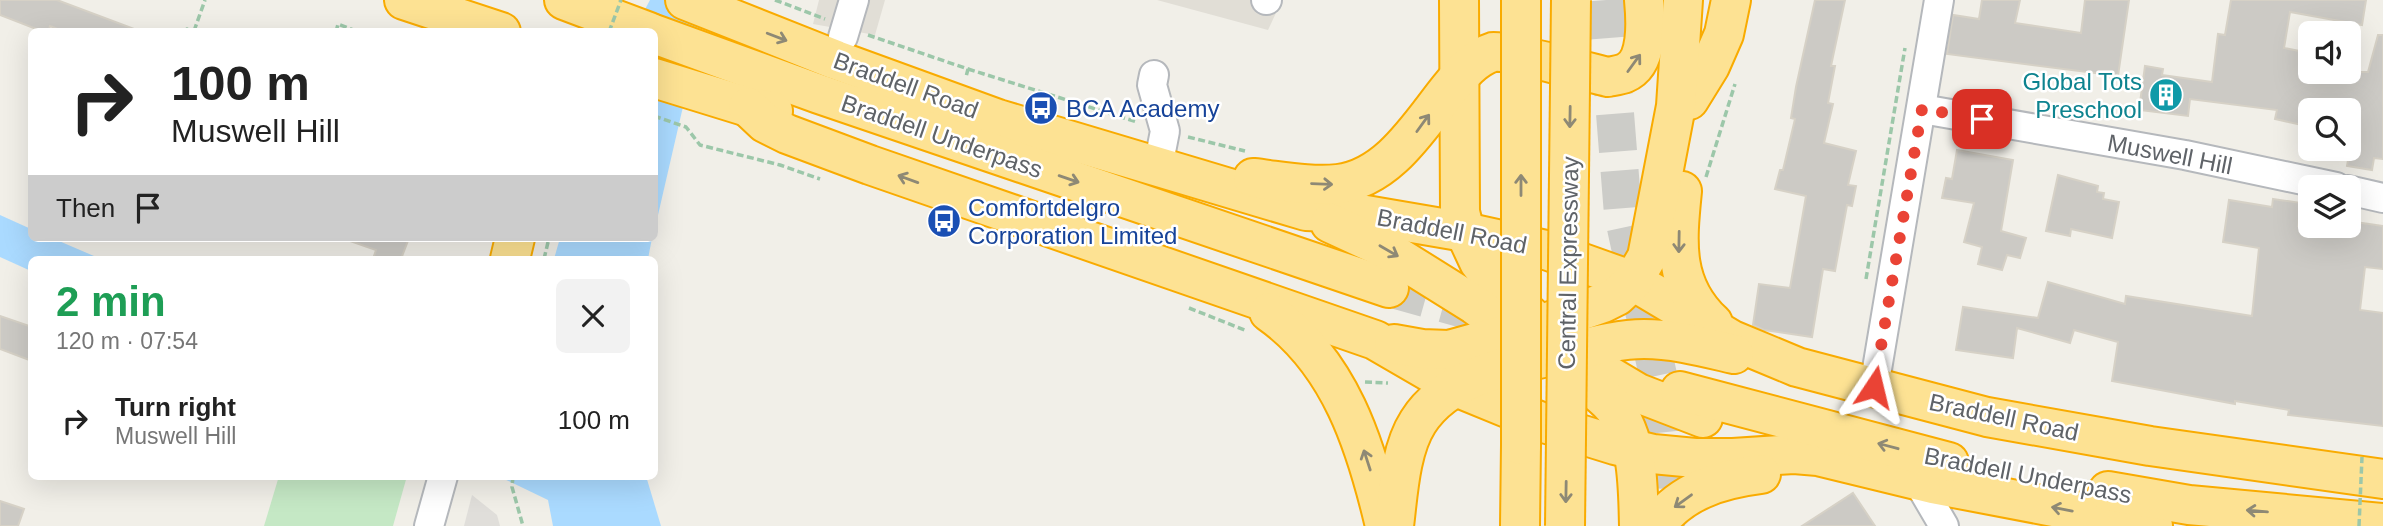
<!DOCTYPE html>
<meta charset="utf-8">
<style>
:root{--surface:#fff;--page:#f2f2f2;--text:#222;--muted:#767676}
body{margin:0;font-family:Helvetica,sans-serif;background:var(--page);color:var(--text);height:100vh;display:flex;flex-direction:column;font-size:26px;white-space:nowrap}
*{box-sizing:border-box;margin:0}
p{font-size:23px;color:var(--muted)}
.icon{flex:none;width:38px;height:38px;fill:none;stroke:currentColor;stroke-width:2;stroke-linecap:round;stroke-linejoin:round}
.map{position:relative;flex:1;overflow:hidden}
.sheet{position:absolute;left:28px;top:256px;width:630px;height:224px;display:flex;flex-direction:column;background:var(--surface);border-radius:10px;box-shadow:0 7px 28px #0002}
.sheet>*{flex:none}
.top-card{position:absolute;left:28px;top:28px;width:630px;height:214px;border-radius:10px;box-shadow:0 7px 28px #0002;background:#fff;color:var(--text);overflow:hidden}
.buttons{position:absolute;left:2298px;top:21px;display:grid;gap:14px}
.buttons a{display:grid;place-items:center;width:63px;height:63px;border-radius:10px;background:var(--surface);box-shadow:0 7px 28px #0002;font-size:35px}
.pin{position:absolute;display:grid;place-items:center;width:60px;height:60px;color:#fff;margin:-30px;border-radius:14px;box-shadow:0 4px 10px #0006}
.me{position:absolute;width:77px;margin:-38px;rotate:10deg;stroke-linejoin:round;filter:drop-shadow(0 0 5px #0008)}
.turn{display:flex;align-items:center;gap:24px;height:147px;padding:0 28px;font-size:32px}
.turn .icon{width:91px;height:91px;stroke-width:2.5}
.turn b{display:block;font-size:49px;line-height:60px}
.then{display:flex;align-items:center;height:66px;padding:0 28px;background:#0003;gap:14px;font-size:26px}
.round{display:grid;place-items:center;flex:none;width:74px;height:74px;border-radius:10px;background:var(--page)}
.overview{display:flex;align-items:center;justify-content:space-between;height:119px;padding:0 28px}
h1{font-size:42px;font-weight:700;line-height:52px;color:#1e9e55}
ul{padding:0;list-style:none}
li{display:flex;align-items:center;gap:21px;height:91px;padding:0 28px}
li div{flex:1}
li b{display:block;font-size:26px}
li em{font-style:normal}
.map>svg:first-child{display:block}
.industrial{fill:#e0deda}
.education{fill:#e1ded6}
.green{fill:#c5e8c5}
.water{fill:#aadaff}
.building{fill:#cccac5;stroke:#d6d1c6;stroke-width:2}
.lines{fill:none;stroke-linecap:round;stroke-linejoin:round}
.highway-tunnel{stroke:#ccccc8;stroke-width:38;stroke-dasharray:38 19;stroke-linecap:butt}
.minor-casing{stroke:#b5b8bc;stroke-width:32}
.highway-casing{stroke:#f9ab00;stroke-width:42}
.path{stroke:#9cc7a9;stroke-width:3.5;stroke-dasharray:7 3.5;stroke-linecap:butt}
.minor{stroke:#fff;stroke-width:28}
.highway{stroke:#fde293;stroke-width:38}
.highway-bridge-casing{stroke:#f9ab00;stroke-width:42;stroke-linecap:butt}
.path-bridge{stroke:#9cc7a9;stroke-width:3.5;stroke-dasharray:7 3.5;stroke-linecap:butt}
.highway-bridge{stroke:#fde293;stroke-width:38}
.oneway{stroke:#8e8975}
.route{stroke:#ea4335;stroke-width:12;stroke-dasharray:0 21.6}
.labels{text-anchor:middle;dominant-baseline:central;stroke-width:5;stroke-linejoin:round;paint-order:stroke}
.culture-label{font-size:24px;fill:#0d838f;stroke:#fff;text-anchor:end}
.street-label{font-size:24px;fill:#5f6368;stroke:#fff}
.transit-label{font-size:24px;fill:#164399;stroke:#fff;text-anchor:start}
</style>
<div class="map">
<svg width="2383" height="526" viewBox="0 0 2383 526">
<rect width="100%" height="100%" fill="#f1efe8"/>
<polygon class="industrial" points="472,495 497,515 500,526 464,526"/>
<g class="education">
<polygon points="819,0 885,0 875,35 813,24"/>
<polygon points="1157,0 1282,0 1268,30"/>
</g>
<polygon class="green" points="279,476 407,476 393,526 264,526"/>
<g class="water">
<polygon points="650,0 714,0 703,20 655,228 654,32 633,32"/>
<polygon points="0,215 31,229 32,238 52,238 101,259 32,259 31,271 0,257"/>
<polygon points="560,238 652,238 648,259 554,259"/>
<polygon points="498,476 646,476 661,526 553,526 548,500"/>
</g>
<g class="building">
<polygon points="0,0 57,0 137,30 136,32 65,32 50,26 48,32 44,32 0,15"/>
<polygon points="1815,0 1845,0 1831,66 1835,66 1828,103 1833,104 1824,143 1856,151 1848,185 1856,186 1852,206 1847,205 1835,271 1823,269 1812,337 1764,330 1753,325 1759,284 1790,288 1806,196 1775,189 1780,170 1783,170 1795,119 1791,118 1796,87"/>
<polygon points="1982,0 2020,0 2015,23 2081,33 2085,0 2129,0 2118,76 1947,54 1953,15 1979,19"/>
<polygon points="2231,0 2366,0 2362,25 2290,12 2284,48 2310,53 2310,72 2368,72 2378,35 2383,35 2383,159 2374,158 2372,170 2347,166 2357,110 2310,110 2310,124 2302,123 2302,125 2275,119 2277,110 2190,99 2188,116 2139,110 2145,66 2163,69 2162,75 2212,82 2218,34 2225,35"/>
<polygon points="1957,150 2013,160 2001,231 2026,238 2020,258 2007,255 2002,270 1978,264 1982,247 1964,242 1974,203 1942,198 1946,178 1952,179"/>
<polygon points="2058,175 2098,186 2097,192 2104,193 2103,199 2119,202 2112,238 2071,229 2070,236 2046,231"/>
<polygon points="2273,199 2301,203 2298,226 2348,226 2348,221 2383,226 2383,269 2365,267 2360,310 2383,313 2383,426 2288,415 2289,410 2235,401 2235,404 2112,381 2118,342 2074,330 2070,343 2017,328 2013,358 1956,350 1963,307 2038,318 2048,282 2125,304 2126,296 2252,316 2259,248 2223,242 2229,200 2272,207"/>
<polygon points="348,238 409,238 401,259 373,259 376,250 347,240"/>
<polygon points="0,316 32,327 32,361 0,349"/>
<polygon points="1853,493 1875,526 1802,526"/>
<polygon points="0,501 24,509 18,526 0,526"/>
</g>
<g class="lines">
<g class="highway-tunnel">
<polyline points="1606,0 1623,214 1659,380 1668,465 1666,526"/>
<polyline points="1389,288 1478,313"/>
</g>
<g class="minor-casing">
<g id="minor">
<polyline points="1266,0 1267,0"/>
<polyline points="843,37 854,0"/>
<polyline points="1154,75 1152,85 1165,131 1158,167"/>
<polyline points="1922,109 2185,155 2336,187"/>
<polyline points="2348,190 2383,198"/>
<polyline points="1874,387 1939,0"/>
<polyline points="1917,480 1944,526"/>
<polyline points="429,526 443,476"/>
</g>
</g>
<g class="highway-casing">
<g id="highway">
<polyline points="404,0 501,32"/>
<polyline points="564,0 649,32"/>
<polyline points="685,0 836,60 998,119 1306,211 1354,213 1465,232 1546,250 1633,281 1732,340 1797,367 1987,417 2150,446 2383,479"/>
<polyline points="1459,0 1460,212 1465,232 1479,262 1497,285 1569,352 1638,393 1703,418"/>
<polyline points="654,34 819,94 1389,288"/>
<polyline points="654,78 748,107 773,111"/>
<polyline points="1689,100 1710,66 1724,34 1731,0"/>
<polyline points="748,107 765,123 787,134 870,165 1375,340 1456,387 1544,423 1615,445 1653,454 1695,458 1733,458 1794,454 1818,456 1933,484 2153,526"/>
<path d="M 1253,178 C 1281,181 1311,187 1338,184 C 1389,178 1420,125 1449,89 C 1461,74 1474,58 1493,52 C 1504,50 1591,73 1608,77 C 1613,76 1620,75 1625,73 C 1649,63 1646,21 1644,0"/>
<path d="M 1682,191 C 1677,241 1672,285 1713,323"/>
<polyline points="1330,223 1382,247 1475,305 1526,342"/>
<polyline points="510,259 515,238"/>
<path d="M 1269,312 C 1340,362 1366,445 1385,526"/>
<polyline points="1394,344 1422,349 1449,350 1539,325 1603,303 1617,296 1633,281 1647,257 1676,106 1683,0"/>
<path d="M 1576,376 C 1589,386 1604,395 1614,408 C 1639,439 1638,489 1639,526"/>
<polyline points="1680,391 1949,462"/>
<polyline points="2108,491 2189,505 2383,523"/>
<path d="M 1394,526 C 1398,494 1400,450 1418,422 C 1449,373 1518,364 1570,352 C 1594,346 1619,339 1644,339 C 1674,339 1704,347 1734,354"/>
<polyline points="1520,526 1521,445"/>
<path d="M 1656,526 C 1680,491 1721,479 1761,474"/>
</g>
</g>
<g class="path">
<polyline points="775,0 825,19"/>
<polyline points="194,31 205,0"/>
<polyline points="186,32 187,29 194,32"/>
<polyline points="336,32 338,24 359,32"/>
<polyline points="868,35 968,69 966,77"/>
<polyline points="968,69 1137,122"/>
<polyline points="654,116 686,127 700,145 780,165 820,179"/>
<polyline points="1188,137 1245,151"/>
<polyline points="1706,177 1735,84"/>
<polyline points="544,259 549,238"/>
<polyline points="1866,279 1905,48"/>
<polyline points="1189,308 1247,331"/>
<polyline points="1365,382 1388,383"/>
<polyline points="513,476 512,487 523,526"/>
</g>
<use href="#minor" class="minor"/>
<use href="#highway" class="highway"/>
<g class="highway-bridge-casing">
<g id="highway-bridge">
<polyline points="1521,445 1521,0"/>
<polyline points="1565,526 1571,0"/>
</g>
</g>
<g class="path-bridge">
<polyline points="609,32 621,0"/>
<polyline points="2359,526 2362,457"/>
</g>
<use href="#highway-bridge" class="highway-bridge"/>
</g>
<defs><path id="oneway-shaft" d="M-6 0H5M1.5-3L5.5 0L1.5 3" fill="none" stroke-width="1.6" stroke-linecap="round" stroke-linejoin="round" transform="scale(1.75)"/></defs>
<g class="oneway">
<use href="#oneway-shaft" transform="translate(777 37) rotate(21)"/>
<use href="#oneway-shaft" transform="translate(1634 63) rotate(-54)"/>
<use href="#oneway-shaft" transform="translate(1570 117) rotate(91)"/>
<use href="#oneway-shaft" transform="translate(1423 123) rotate(-54)"/>
<use href="#oneway-shaft" transform="translate(908 179) rotate(-160)"/>
<use href="#oneway-shaft" transform="translate(1069 179) rotate(19)"/>
<use href="#oneway-shaft" transform="translate(1322 184) rotate(2)"/>
<use href="#oneway-shaft" transform="translate(1521 185) rotate(-90)"/>
<use href="#oneway-shaft" transform="translate(1679 242) rotate(91)"/>
<use href="#oneway-shaft" transform="translate(1389 251) rotate(30)"/>
<use href="#oneway-shaft" transform="translate(1888 446) rotate(-165)"/>
<use href="#oneway-shaft" transform="translate(1367 460) rotate(-108)"/>
<use href="#oneway-shaft" transform="translate(1566 492) rotate(91)"/>
<use href="#oneway-shaft" transform="translate(1683 501) rotate(144)"/>
<use href="#oneway-shaft" transform="translate(2062 509) rotate(-169)"/>
<use href="#oneway-shaft" transform="translate(2257 511) rotate(-175)"/>
</g>
<g class="lines">
<polyline class="route" points="1874,387 1922,109 1982,119"/>
</g>
<defs>
<g id="building-disc" transform="scale(1.75)"><circle r="9.5" fill="#0f9aa8" stroke="#fff"/><path d="M-4-6H4V6H1V3H-1V6H-4ZM-2.5-4.3h1.7v1.8h-1.7ZM.8-4.3h1.7v1.8H.8ZM-2.5-1h1.7V.8h-1.7ZM.8-1h1.7V.8H.8Z" fill="#fff"/></g>
<g id="bus-disc" transform="scale(1.75)"><circle r="9.5" fill="#1a4fb4" stroke="#fff"/><path d="M-5-6H5V4H4V6H2V4H-2V6H-4V4H-5ZM-3.5-4V0h7V-4ZM-3.5 1.2v1.5H-2V1.2ZM2 1.2v1.5H3.5V1.2Z" fill="#fff"/></g>
</defs>
<g fill-rule="evenodd">
<use href="#building-disc" x="2166" y="95"/>
<use href="#bus-disc" x="1041" y="108"/>
<use href="#bus-disc" x="944" y="221"/>
</g>
<g class="labels">
<g class="culture-label">
<text x="2142" y="81">Global Tots<tspan x="2142" dy="28">Preschool</tspan></text>
</g>
<g class="street-label">
<text transform="translate(906 85) rotate(20)">Braddell Road</text>
<text transform="translate(942 136) rotate(19)">Braddell Underpass</text>
<text transform="translate(2170 154) rotate(11)">Muswell Hill</text>
<text transform="translate(1452 231) rotate(11)">Braddell Road</text>
<text transform="translate(1568 263) rotate(-89)">Central Expressway</text>
<text transform="translate(2004 417) rotate(12)">Braddell Road</text>
<text transform="translate(2028 475) rotate(11)">Braddell Underpass</text>
</g>
<g class="transit-label">
<text x="1066" y="108">BCA Academy</text>
<text x="968" y="207">Comfortdelgro<tspan x="968" dy="28">Corporation Limited</tspan></text>
</g>
</g>
</svg>
<div class="buttons">
<a><svg class="icon" aria-label="sound" viewBox="0 0 24 24"><path d="M4 9h4l5-4v14l-5-4H4zM17 9q2 3 0 6"/></svg></a>
<a><svg class="icon" aria-label="search" viewBox="0 0 24 24"><circle cx="10" cy="10" r="6"/><path d="M15 15l6 6"/></svg></a>
<a><svg class="icon" aria-label="layers" viewBox="0 0 24 24"><path d="M12 4l9 5-9 5-9-5zM3 14l9 5 9-5"/></svg></a>
</div>
<div class="pin" style="left:1982px;top:119px;background:#d93025"><svg class="icon" aria-label="arrive" viewBox="0 0 24 24"><path d="M6 21V4h12l-3 4 3 4H6"/></svg></div>
<svg class="me" style="left:1874px;top:387px" viewBox="-20 -20 40 40"><path d="M0-17L14 15 0 8-14 15z" fill="#ea4335" stroke="#fff" stroke-width="4"/></svg>
<div class="top-card">
<div class="turn"><svg class="icon" aria-label="right" viewBox="0 0 24 24"><path d="M7 20v-9h11M14 6l5 5-5 5"/></svg><div><b>100 m</b>Muswell Hill</div></div>
<div class="then">Then<svg class="icon" aria-label="arrive" viewBox="0 0 24 24"><path d="M6 21V4h12l-3 4 3 4H6"/></svg></div>
</div>
<section class="sheet">
<div class="overview"><div><h1>2 min</h1><p>120 m · 07:54</p></div><a class="round"><svg class="icon" aria-label="close" viewBox="0 0 24 24"><path d="M6 6l12 12M18 6L6 18"/></svg></a></div>
<ul>
<li><svg class="icon" aria-label="right" viewBox="0 0 24 24"><path d="M7 20v-9h11M14 6l5 5-5 5"/></svg><div><b>Turn right</b><p>Muswell Hill</p></div><em>100 m</em></li>
</ul>
</section>
</div>
